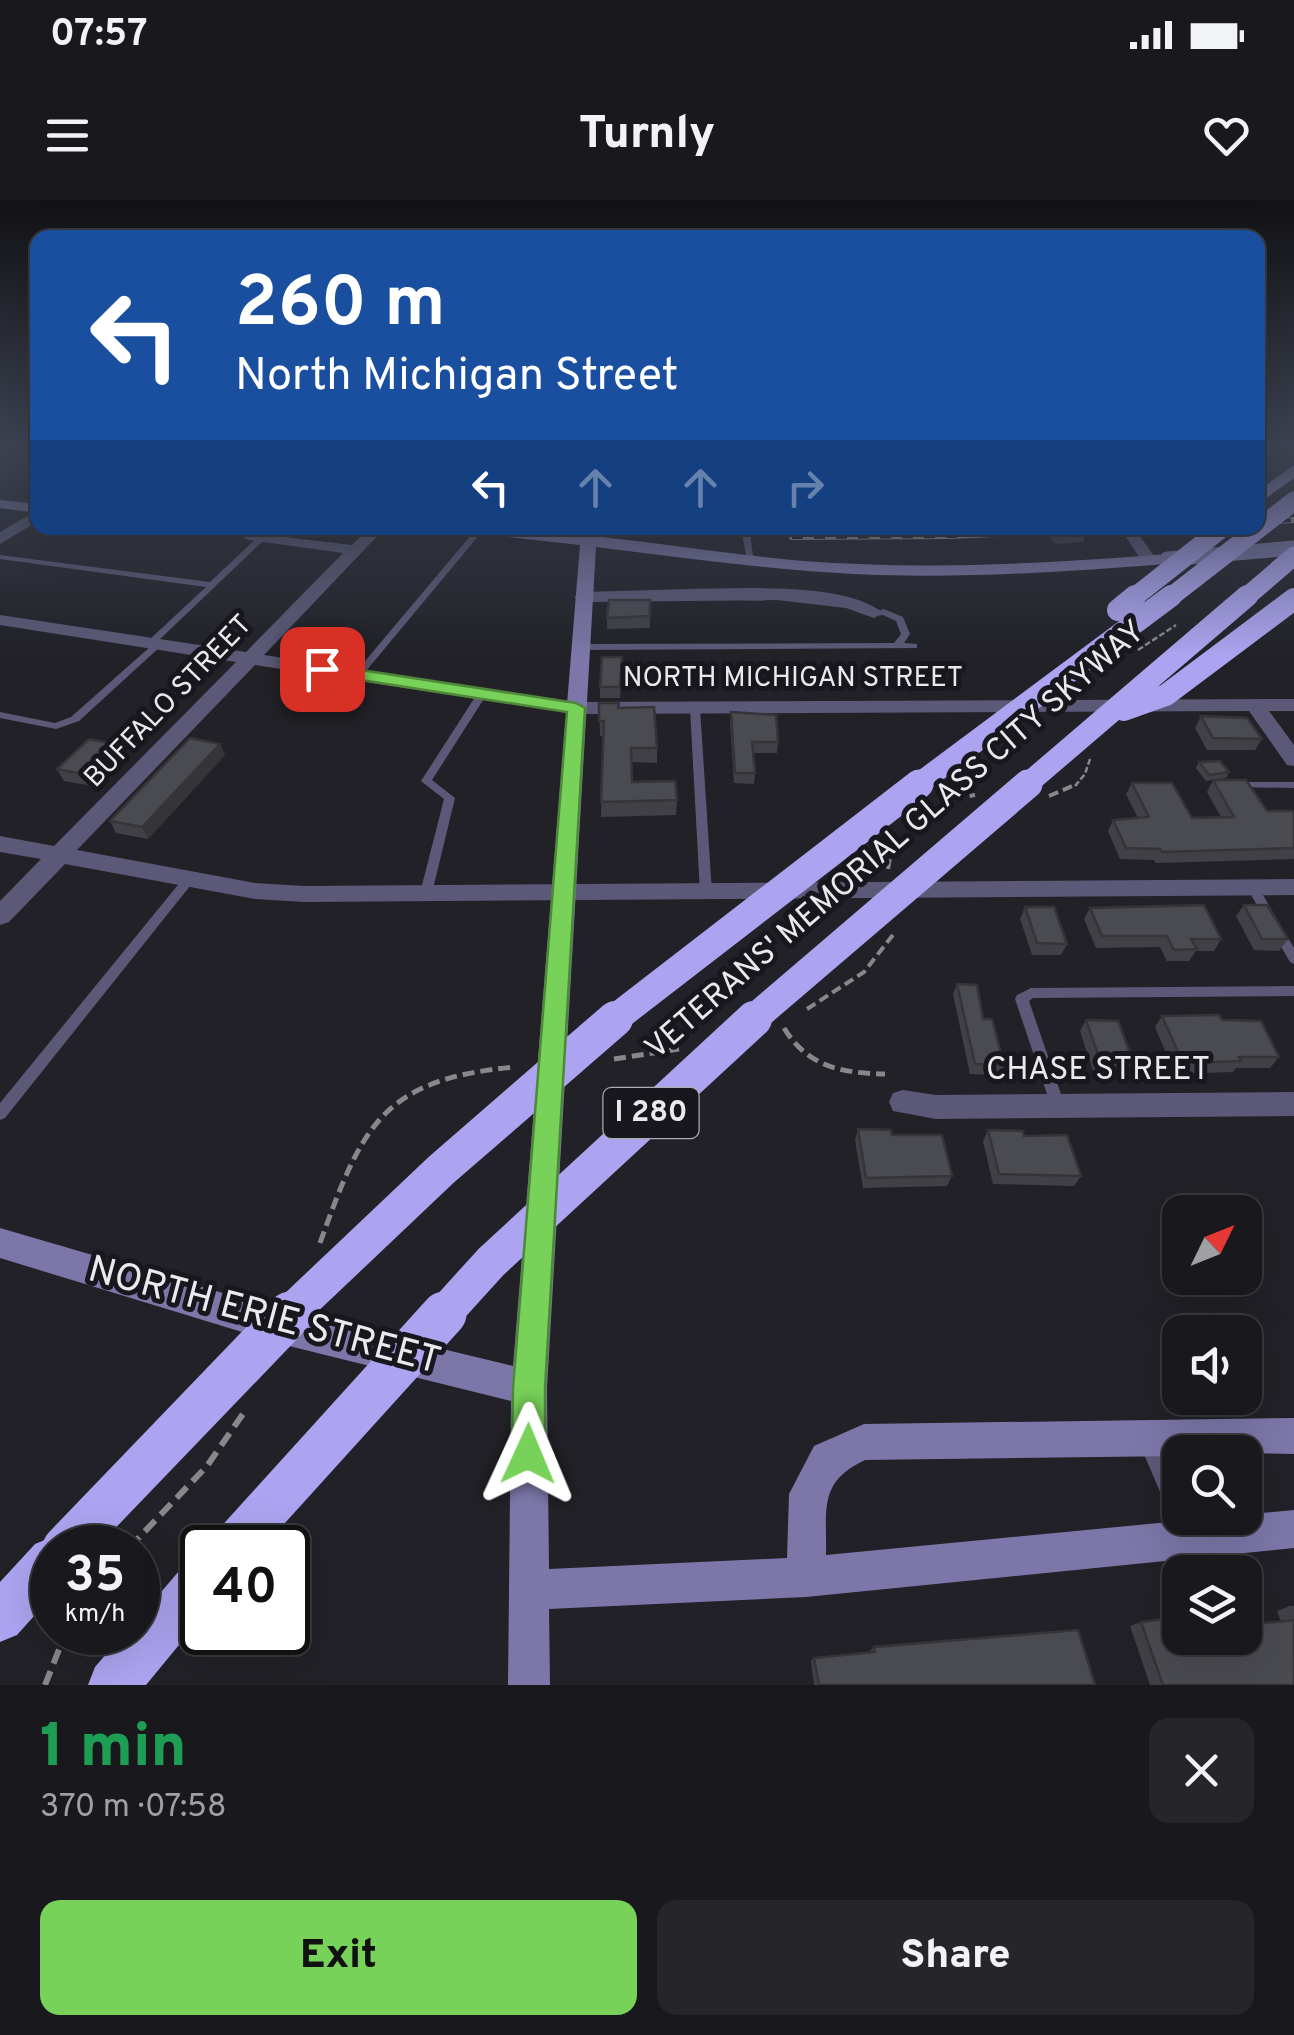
<!DOCTYPE html>
<meta charset="utf-8">
<style>
:root{--surface:#19191d;--page:#26262a;--text:#f1f3f6;--muted:#9fa0a4;--line:#37383b;--accent:#78d158}
body{margin:0;font-family:Overpass,sans-serif;background:var(--page);color:var(--text);height:100vh;display:flex;flex-direction:column;font-size:38px;white-space:nowrap}
*{box-sizing:border-box;margin:0}
p{font-size:32px;color:var(--muted)}
.icon{flex:none;width:55px;height:55px;fill:none;stroke:currentColor;stroke-width:2;stroke-linecap:round;stroke-linejoin:round}
.map{position:relative;height:1485px;overflow:hidden}
.sheet{display:flex;flex-direction:column;background:var(--surface);flex:1}
.sheet>*{flex:none}
.banner{position:absolute;left:30px;top:30px;width:1235px;height:305px;border-radius:20px;box-shadow:0 10px 40px #0002,0 0 0 2px var(--line);background:#1a4fa0;color:#fff;overflow:hidden}
.needle{width:65px;rotate:47deg}
.buttons{position:absolute;left:1162px;top:995px;display:grid;gap:20px}
.buttons a{display:grid;place-items:center;width:100px;height:100px;border-radius:20px;background:var(--surface);box-shadow:0 10px 40px #0002,0 0 0 2px var(--line);font-size:50px}
.speed{position:absolute;left:30px;top:1325px;display:flex;gap:20px;font-size:50px;font-weight:700;text-align:center}
.speed>*{display:grid;place-content:center;width:130px;height:130px;border-radius:50%;background:var(--surface);box-shadow:0 10px 40px #0002,0 0 0 2px var(--line);line-height:1}
.speed small{font-size:25px;font-weight:400}
.speed .limit{border:5px solid #111;border-radius:15px;background:#fff;color:#111}
.pin{position:absolute;display:grid;place-items:center;width:85px;height:85px;color:#fff;margin:-42px;border-radius:20px;box-shadow:0 5px 15px #0006}
.me{position:absolute;width:110px;margin:-55px;rotate:1deg;stroke-linejoin:round;filter:drop-shadow(0 0 8px #0008)}
.turn{display:flex;align-items:center;gap:35px;height:210px;padding:0 40px;font-size:45px}
.turn .icon{width:130px;height:130px;stroke-width:2.5}
.turn b{display:block;font-size:70px;line-height:85px}
.lanes{display:flex;align-items:center;height:95px;padding:0 40px;background:#0003;justify-content:center;gap:50px;direction:ltr}
.lanes .off{opacity:.35}
.round{display:grid;place-items:center;flex:none;width:105px;height:105px;border-radius:20px;background:var(--page)}
.headline{display:flex;align-items:center;justify-content:space-between;height:170px;padding:0 40px}
h1{font-size:60px;font-weight:800;line-height:75px;color:#1e9e55}
.action{display:flex;gap:20px;margin-top:auto;padding:20px 40px}
.action a{flex:1;height:115px;border-radius:20px;background:var(--accent);color:#111;font-size:40px;font-weight:800;line-height:115px;text-align:center}
.action a+a{background:var(--page);color:var(--text)}
.status{display:flex;justify-content:space-between;align-items:center;height:70px;padding:0 50px;background:var(--surface);direction:ltr}
.status svg{height:28px;fill:currentColor}
header{display:flex;justify-content:space-between;align-items:center;height:130px;padding:0 40px;background:var(--surface);font-size:45px;font-weight:800}
.map>svg:first-child{display:block}
.lines{fill:none;stroke-linecap:round;stroke-linejoin:round}
.path-far3{stroke:#87878c;stroke-width:2.5;stroke-dasharray:6 2.5;stroke-linecap:butt}
.path-far2{stroke:#87878c;stroke-width:4;stroke-dasharray:10 5;stroke-linecap:butt}
.path-far1{stroke:#87878c;stroke-width:5;stroke-dasharray:12 6;stroke-linecap:butt}
.path{stroke:#87878c;stroke-width:6;stroke-dasharray:15 8;stroke-linecap:butt}
.lane{fill:#5b5977;fill-rule:evenodd}
.street{fill:#5b5977;fill-rule:evenodd}
.secondary{fill:#7c77a8;fill-rule:evenodd}
.highway{fill:#aca4f0;fill-rule:evenodd}
.rail-casing{stroke:#9c9ca0;stroke-width:6}
.rail{stroke:#18171e;stroke-width:4;stroke-dasharray:11;stroke-linecap:butt}
.secondary-bridge{stroke:#7c77a8;stroke-width:15}
.highway-bridge-far4{stroke:#aca4f0;stroke-width:19}
.highway-bridge-far3{stroke:#aca4f0;stroke-width:22}
.highway-bridge-far2{stroke:#aca4f0;stroke-width:29}
.highway-bridge-far1{stroke:#aca4f0;stroke-width:36}
.highway-bridge{stroke:#aca4f0;stroke-width:45}
.wall{fill:#404046}
.shaded-wall{fill:#343439}
.building{fill:#4a4a51;stroke:#343439;stroke-width:2.5}
.route{fill:#78d158;stroke:#4e8839;stroke-width:2.5}
.labels{text-anchor:middle;dominant-baseline:central;stroke-width:10;stroke-linejoin:round;paint-order:stroke}
.far-street-label{font-size:28px;fill:#eaeaee;stroke:#18171e}
.shield{fill:#18171e;stroke:#ababb0;stroke-width:2.5}
.shield-label{font-size:30px;font-weight:bold;fill:#eaeaee}
.street-label{font-size:32px;fill:#eaeaee;stroke:#18171e}
.near-street-label{font-size:38px;fill:#eaeaee;stroke:#18171e}
</style>
<div class="status"><b>07:57</b><svg viewBox="0 0 49 12"><path d="M0 12V9h3v3zM5 12V6h3v6zM10 12V3h3v9zM15 12V0h3v12zM26 1h20v11H26zM47 4h2v5h-2z"/></svg></div>
<header><svg class="icon" aria-label="menu" viewBox="0 0 24 24"><path d="M4 6h16M4 12h16M4 18h16"/></svg>Turnly<svg class="icon" aria-label="heart" viewBox="0 0 24 24"><path d="M12 20l-8-8c-3-5 5-10 8-4 3-6 11-1 8 4z"/></svg></header>
<div class="map">
<svg width="1294" height="1485" viewBox="0 0 1294 1485">
<rect width="100%" height="100%" fill="#212127"/>
<g class="lines">
<g class="path-far3">
<polyline points="1138,450 1176,425"/>
<polyline points="1075,586 1085,574 1090,559"/>
</g>
<g class="path-far2">
<polyline points="1049,596 1077,584"/>
<polyline points="940,601 975,595"/>
<polyline points="888,669 894,635"/>
<polyline points="807,809 864,772 896,731"/>
</g>
<g class="path-far1">
<path d="M 784,828 C 808,867 841,873 885,874"/>
<polyline points="614,859 679,849"/>
<path d="M 320,1043 C 362,926 382,879 515,867"/>
</g>
<g class="path">
<polyline points="129,1348 207,1266 245,1211"/>
<polyline points="45,1485 66,1432"/>
</g>
<g class="lane">
<polygon points="477,328 485,328 361,477 355,477 355,473"/>
<polygon points="741,328 749,328 754,362 747,360"/>
<polygon points="260,335 267,337 158,441 163,444 161,446 79,521 56,529 0,518 0,512 55,523 71,517 151,446 146,443 148,441 206,387 0,359 0,355 210,382"/>
<polygon points="884,409 903,417 910,434 904,443 917,444 917,448 578,450 573,447 578,444 894,443 901,434 896,421 883,415 874,416 870,413"/>
<polygon points="482,491 487,494 432,580 455,598 432,693 426,697 420,693 444,599 421,581 477,494"/>
<polygon points="695,505 700,508 712,693 706,697 700,693 690,508"/>
<polygon points="1237,582 1294,582 1294,588 1233,587 1232,585"/>
<polygon points="190,674 194,675 196,678 194,681 5,918 0,920 0,903 186,675"/>
<polygon points="1253,684 1257,685 1294,748 1294,764 1290,762 1247,688"/>
<polygon points="1294,786 1294,796 1033,798 1029,801 1065,906 1063,910 1058,912 1053,910 1051,906 1015,799 1017,795 1031,788"/>
</g>
<g class="street">
<polygon points="38,310 38,321 0,344 0,332"/>
<polygon points="369,328 385,328 264,455 576,502 1294,499 1294,511 1269,511 1294,545 1294,566 1287,565 1249,511 576,514 255,465 77,650 255,683 304,686 1294,679 1294,695 304,702 255,699 65,664 9,722 0,725 0,701 41,659 0,652 0,636 54,646 236,462 0,425 0,415 246,452 343,353 248,340 240,335 242,332 352,345"/>
<polygon points="1120,328 1134,328 1157,360 1155,363 1143,363"/>
<path d="M 690,389 C 739,389 845,381 883,413 L 874,418 L 846,408 L 777,400 L 583,402 L 574,397 L 583,392 Z"/>
<polygon points="903,890 936,895 1294,892 1294,916 936,919 893,911 889,902 893,893"/>
<polygon points="1155,1220 1168,1225 1180,1252 1180,1314 1167,1308 1137,1238 1142,1225"/>
</g>
<g class="secondary">
<polygon points="0,300 38,304 38,313 0,308"/>
<path d="M 464,328 C 577,328 690,351 803,361 C 924,370 1046,364 1167,354 L 1175,359 L 1167,364 C 1063,372 958,379 854,374 C 767,369 682,358 596,347 L 547,1188 L 549,1369 L 787,1358 L 789,1294 L 814,1246 L 864,1224 L 1294,1218 L 1294,1254 L 1180,1252 L 1180,1256 L 865,1260 C 818,1282 827,1309 826,1355 L 1294,1310 L 1294,1348 L 806,1397 L 549,1409 L 550,1485 L 508,1485 L 511,1201 L 281,1144 L 0,1058 L 0,1028 L 281,1110 L 513,1166 L 580,345 L 471,333 Z"/>
</g>
<g class="highway">
<polygon points="1294,265 1294,278 1258,304 1258,291"/>
<polygon points="52,1337 70,1348 52,1348 52,1396 17,1435 0,1442 0,1382 35,1344"/>
<polygon points="202,1357 202,1417 146,1485 88,1485 95,1467 125,1432 138,1432 138,1419 185,1364"/>
</g>
<g class="rail-casing">
<g id="rail">
<polyline points="1258,322 1294,320"/>
<polyline points="792,337 951,336 1135,328"/>
</g>
</g>
<use href="#rail" class="rail"/>
<polyline class="secondary-bridge" points="1167,359 1294,348"/>
<g class="highway-bridge-far4">
<polyline points="1132,399 1222,328"/>
<polyline points="1168,399 1294,301"/>
<polyline points="1244,399 1294,356"/>
</g>
<g class="highway-bridge-far3">
<polyline points="1118,410 1135,396"/>
<polyline points="1124,510 1166,495 1294,399"/>
<polyline points="916,586 1171,396"/>
<polyline points="1025,586 1247,396"/>
</g>
<g class="highway-bridge-far2">
<polyline points="612,821 919,584"/>
<polyline points="751,821 1028,584"/>
</g>
<g class="highway-bridge-far1">
<polyline points="287,1116 441,970 615,819"/>
<polyline points="442,1116 491,1062 754,819"/>
</g>
<g class="highway-bridge">
<polyline points="65,1348 290,1114"/>
<polyline points="232,1348 444,1114"/>
</g>
</g>
<g class="wall">
<polygon points="865,328 896,328 896,330 866,330"/>
<polygon points="1042,328 1088,328 1083,342 1056,344"/>
<polygon points="650,400 650,428 607,429 607,418"/>
<polygon points="622,457 620,498 600,498 600,487"/>
<polygon points="599,503 619,508 657,548 657,563 632,562 632,582 677,600 676,615 601,617 603,536 600,536"/>
<polygon points="731,512 778,542 777,553 753,553 755,573 754,584 734,583 730,522"/>
<polygon points="1201,516 1262,539 1255,550 1207,550 1195,528"/>
<polygon points="220,544 225,555 148,639 116,633 110,621"/>
<polygon points="124,556 93,586 64,581 57,569"/>
<polygon points="1199,562 1229,572 1226,578 1206,581 1196,568"/>
<polygon points="1213,580 1267,611 1294,611 1294,659 1156,663 1154,660 1120,659 1108,631 1113,620 1138,618 1126,594 1132,583 1192,618 1221,617 1207,592"/>
<polygon points="1244,705 1288,739 1279,751 1254,750 1236,716"/>
<polygon points="1025,707 1067,744 1061,755 1032,755 1020,719"/>
<polygon points="1090,708 1221,739 1214,751 1196,751 1189,761 1167,761 1160,747 1096,748 1084,719"/>
<polygon points="957,784 1004,865 1000,875 970,874 953,794"/>
<polygon points="1162,816 1222,820 1279,857 1270,868 1236,868 1233,872 1175,874 1155,827"/>
<polygon points="1086,820 1133,861 1126,872 1093,871 1080,831"/>
<polygon points="858,929 892,935 952,976 947,986 863,988 855,940"/>
<polygon points="988,930 1024,936 1081,976 1074,986 993,984 983,941"/>
<polygon points="1290,1406 1294,1406 1294,1485 1150,1485 1130,1426 1141,1422 1180,1438 1281,1422 1277,1411"/>
<polygon points="874,1447 1095,1485 814,1485 811,1461 814,1458 870,1453 870,1451"/>
</g>
<g class="shaded-wall">
<polygon points="220,544 225,555 148,639 142,627"/>
<polygon points="119,545 124,556 93,586 87,575"/>
</g>
<g class="building">
<polygon points="609,400 650,400 650,416 607,418"/>
<polygon points="602,457 622,457 620,487 600,487"/>
<polygon points="599,503 619,503 618,508 654,507 657,548 631,548 632,582 675,581 677,600 601,602 604,521 599,521"/>
<polygon points="731,512 776,515 778,542 752,542 755,573 735,573"/>
<polygon points="1201,516 1247,518 1262,539 1213,538"/>
<polygon points="190,538 220,544 142,627 110,621"/>
<polygon points="89,539 119,545 87,575 57,569"/>
<polygon points="1220,561 1229,572 1209,575 1199,562"/>
<polygon points="1213,580 1246,580 1267,611 1294,611 1294,648 1162,652 1160,649 1126,648 1113,620 1149,617 1132,583 1172,583 1192,618 1234,617"/>
<polygon points="1204,705 1221,739 1191,739 1197,749 1174,750 1167,736 1102,736 1090,708"/>
<polygon points="1244,705 1267,705 1288,739 1262,739"/>
<polygon points="1025,707 1054,707 1067,744 1037,743"/>
<polygon points="957,784 977,785 983,819 992,819 1004,865 975,864"/>
<polygon points="1219,815 1222,820 1261,821 1279,857 1239,857 1241,861 1183,863 1162,816"/>
<polygon points="1086,820 1118,821 1133,861 1100,860"/>
<polygon points="858,929 891,930 892,935 942,935 952,976 866,978"/>
<polygon points="988,930 1023,931 1024,936 1067,935 1081,976 999,974"/>
<polygon points="1180,1417 1180,1438 1245,1438 1245,1425 1294,1420 1294,1485 1163,1485 1141,1422"/>
<polygon points="1078,1430 1095,1485 819,1485 814,1458 875,1452 874,1447"/>
</g>
<linearGradient id="sky" x2="0" y2="1"><stop stop-color="#121215"/><stop offset="0.54" stop-color="#3d4352"/><stop offset="1" stop-color="#3d4352" stop-opacity="0"/></linearGradient>
<rect width="1294" height="456" fill="url(#sky)"/>
<polygon class="route" points="322,464 576,503 585,508 545,1188 545,1254 540,1266 528,1271 517,1266 512,1254 513,1188 567,512 316,473 313,469"/>
<g class="labels">
<g class="far-street-label">
<text x="793" y="479">NORTH MICHIGAN STREET</text>
<text transform="translate(169 502) rotate(-46)">BUFFALO STREET</text>
</g>
<rect class="shield" x="603.5" y="888" width="95" height="50" rx="8"/>
<g class="shield-label">
<text x="651" y="913">I 280</text>
</g>
<g class="street-label">
<text transform="translate(896 641) rotate(-41)">VETERANS' MEMORIAL GLASS CITY SKYWAY</text>
<text x="1098" y="871">CHASE STREET</text>
</g>
<g class="near-street-label">
<text transform="translate(264 1117) rotate(15)">NORTH ERIE STREET</text>
</g>
</g>
</svg>
<div class="buttons">
<a><svg class="needle" viewBox="-14 -14 28 28"><path d="M0-13l5 13h-10z" fill="#e53935"/><path d="M0 13l5-13h-10z" fill="#9fa0a4"/></svg></a>
<a><svg class="icon" aria-label="sound" viewBox="0 0 24 24"><path d="M4 9h4l5-4v14l-5-4H4zM17 9q2 3 0 6"/></svg></a>
<a><svg class="icon" aria-label="search" viewBox="0 0 24 24"><circle cx="10" cy="10" r="6"/><path d="M15 15l6 6"/></svg></a>
<a><svg class="icon" aria-label="layers" viewBox="0 0 24 24"><path d="M12 4l9 5-9 5-9-5zM3 14l9 5 9-5"/></svg></a>
</div>
<div class="speed"><div>35<small>km/h</small></div><div class="limit">40</div></div>
<div class="pin" style="left:322px;top:469px;background:#d93025"><svg class="icon" aria-label="arrive" viewBox="0 0 24 24"><path d="M6 21V4h12l-3 4 3 4H6"/></svg></div>
<svg class="me" style="left:528px;top:1254px" viewBox="-20 -20 40 40"><path d="M0-17L14 15 0 8-14 15z" fill="#78d158" stroke="#fff" stroke-width="4"/></svg>
<div class="banner">
<div class="turn"><svg class="icon" aria-label="left" viewBox="0 0 24 24"><path d="M17 20v-9H6M10 6l-5 5 5 5"/></svg><div><b>260 m</b>North Michigan Street</div></div>
<div class="lanes"><svg class="icon" aria-label="left" viewBox="0 0 24 24"><path d="M17 20v-9H6M10 6l-5 5 5 5"/></svg><svg class="icon off" aria-label="ahead" viewBox="0 0 24 24"><path d="M12 20V5M6 11l6-6 6 6"/></svg><svg class="icon off" aria-label="ahead" viewBox="0 0 24 24"><path d="M12 20V5M6 11l6-6 6 6"/></svg><svg class="icon off" aria-label="right" viewBox="0 0 24 24"><path d="M7 20v-9h11M14 6l5 5-5 5"/></svg></div>
</div>
</div>
<section class="sheet">
<div class="headline"><div><h1>1 min</h1><p>370 m · 07:58</p></div><a class="round"><svg class="icon" aria-label="close" viewBox="0 0 24 24"><path d="M6 6l12 12M18 6L6 18"/></svg></a></div>
<div class="action"><a>Exit</a><a>Share</a></div>
</section>
